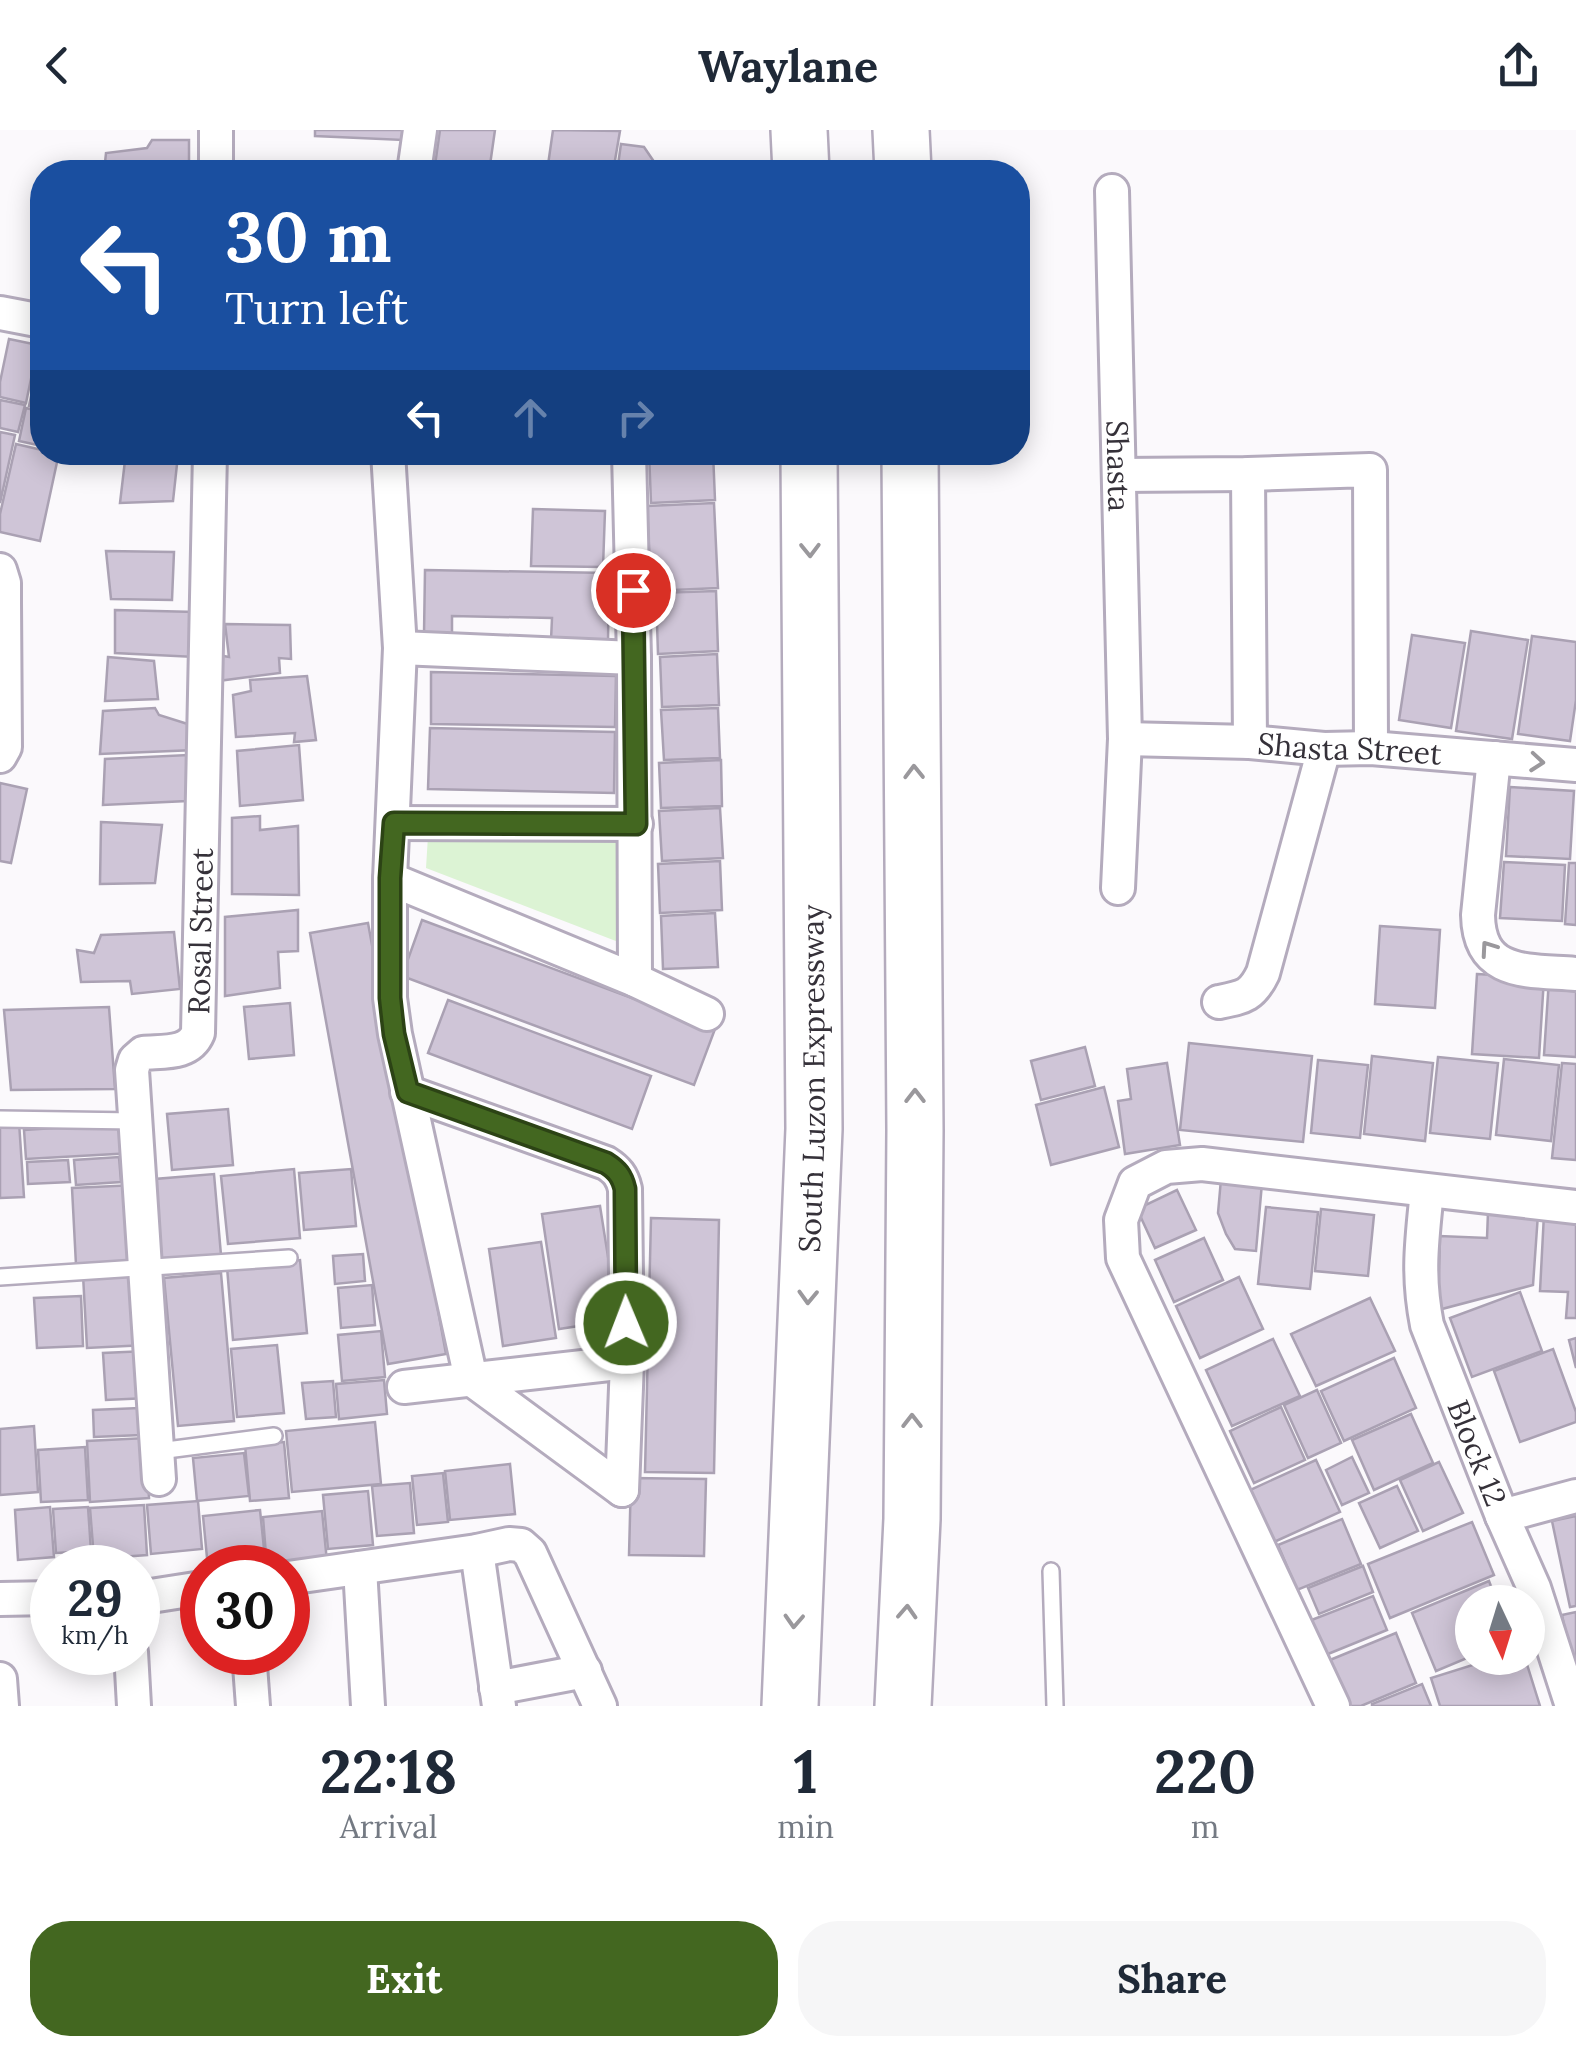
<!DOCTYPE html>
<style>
:root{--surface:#fff;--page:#f6f6f7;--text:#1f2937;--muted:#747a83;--accent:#436720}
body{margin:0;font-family:Lora,serif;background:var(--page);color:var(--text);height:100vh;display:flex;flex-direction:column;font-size:38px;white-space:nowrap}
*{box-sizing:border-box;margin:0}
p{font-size:32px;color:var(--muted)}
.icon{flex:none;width:55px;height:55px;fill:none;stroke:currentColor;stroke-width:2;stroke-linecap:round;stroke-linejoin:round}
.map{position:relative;height:1576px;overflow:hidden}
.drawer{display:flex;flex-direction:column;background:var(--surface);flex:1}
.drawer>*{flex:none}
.hud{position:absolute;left:30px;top:30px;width:1000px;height:305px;border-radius:40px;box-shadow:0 5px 25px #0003;background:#1a4fa0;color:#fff;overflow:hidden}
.needle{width:65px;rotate:176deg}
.tools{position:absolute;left:1455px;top:1455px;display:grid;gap:20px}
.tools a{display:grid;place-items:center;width:90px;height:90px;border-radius:50%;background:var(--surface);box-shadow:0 5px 25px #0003;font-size:50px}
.speed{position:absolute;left:30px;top:1415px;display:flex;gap:20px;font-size:50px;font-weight:700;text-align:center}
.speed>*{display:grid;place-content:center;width:130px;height:130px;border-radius:50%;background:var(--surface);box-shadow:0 5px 25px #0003;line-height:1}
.speed small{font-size:25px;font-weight:400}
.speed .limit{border:15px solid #d22;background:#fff;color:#111}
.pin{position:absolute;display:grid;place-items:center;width:85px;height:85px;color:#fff;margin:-42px;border:5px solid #fff;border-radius:50%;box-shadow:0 2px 10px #0007}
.me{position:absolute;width:110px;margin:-55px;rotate:359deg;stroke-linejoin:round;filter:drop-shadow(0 0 8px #0008)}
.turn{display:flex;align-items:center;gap:35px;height:210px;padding:0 30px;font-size:45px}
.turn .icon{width:130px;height:130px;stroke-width:2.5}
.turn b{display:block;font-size:70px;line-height:85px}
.lanes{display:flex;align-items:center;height:95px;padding:0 30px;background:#0003;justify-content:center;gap:50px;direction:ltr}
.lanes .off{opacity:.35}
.eta{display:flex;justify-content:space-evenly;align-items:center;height:170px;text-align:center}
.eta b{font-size:60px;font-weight:700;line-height:70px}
.cta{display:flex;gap:20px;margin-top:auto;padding:20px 30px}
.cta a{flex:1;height:115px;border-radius:40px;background:var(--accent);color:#fff;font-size:40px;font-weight:700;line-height:115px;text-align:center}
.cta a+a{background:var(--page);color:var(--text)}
header{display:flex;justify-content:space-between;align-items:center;height:130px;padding:0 30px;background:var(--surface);font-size:45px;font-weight:700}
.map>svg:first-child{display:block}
.green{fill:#dcf3d4}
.building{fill:#cfc5d7;stroke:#aaa1b3;stroke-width:2.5}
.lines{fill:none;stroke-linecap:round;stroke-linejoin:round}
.service-casing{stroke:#b4abbd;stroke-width:20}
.minor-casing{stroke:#b4abbd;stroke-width:38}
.motorway-casing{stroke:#b4abbd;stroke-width:60}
.service{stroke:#fff;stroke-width:15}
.minor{stroke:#fff;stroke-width:32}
.motorway{stroke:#fff;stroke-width:55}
.oneway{stroke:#9a989c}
.route-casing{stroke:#2c4315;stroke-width:25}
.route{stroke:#436720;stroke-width:18}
.labels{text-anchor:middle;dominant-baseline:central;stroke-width:8;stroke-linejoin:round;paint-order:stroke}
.street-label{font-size:30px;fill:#353139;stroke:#fff}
</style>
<header><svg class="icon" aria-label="back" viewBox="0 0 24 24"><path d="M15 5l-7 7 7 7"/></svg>Waylane<svg class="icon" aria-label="share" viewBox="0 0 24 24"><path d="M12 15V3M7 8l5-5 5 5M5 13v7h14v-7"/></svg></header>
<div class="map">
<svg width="1576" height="1576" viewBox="0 0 1576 1576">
<rect width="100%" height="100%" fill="#fbf9fc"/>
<polygon class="green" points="428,706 622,708 621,813 426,738"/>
<g class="building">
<polygon points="315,0 403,0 403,10 315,6"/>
<polygon points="440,0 495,0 489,42 434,42"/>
<polygon points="553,0 620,1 613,42 547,42"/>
<polygon points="152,10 189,10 189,42 104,42 106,23 147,18"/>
<polygon points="621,14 644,17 661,42 617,42"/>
<polygon points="492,35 544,42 490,42"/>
<polygon points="9,209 38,215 26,273 0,267 0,252"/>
<polygon points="41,219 42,219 42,279 29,276"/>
<polygon points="0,270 25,275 18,302 0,298"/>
<polygon points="26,278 42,282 42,316 19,311"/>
<polygon points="0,302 15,305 0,373"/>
<polygon points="16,314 42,320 42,322 59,323 40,411 0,402 0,384"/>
<polygon points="126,322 188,322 178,325 173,371 120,373"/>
<polygon points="649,322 713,322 715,370 651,373"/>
<polygon points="714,373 718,458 651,461 647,376"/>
<polygon points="533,379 605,381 603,437 531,436"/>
<polygon points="106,421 174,422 172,470 111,469"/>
<polygon points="425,440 609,443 608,511 551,510 552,488 452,486 452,504 424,504"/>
<polygon points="716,461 718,521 658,524 656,463"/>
<polygon points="115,480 196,482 195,527 115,523"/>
<polygon points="225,494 290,495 291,529 279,528 280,543 218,551 218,525 229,527"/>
<polygon points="1471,501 1528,510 1512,609 1456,601"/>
<polygon points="1412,505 1465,513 1451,598 1399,590"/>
<polygon points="1532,506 1576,512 1576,570 1570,611 1518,604"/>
<polygon points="717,524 719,575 662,577 660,527"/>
<polygon points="108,527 154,531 158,569 105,571"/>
<polygon points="431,542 616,546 615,597 431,594"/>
<polygon points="307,546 316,610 294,612 295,603 236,607 233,565 251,561 250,550"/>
<polygon points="155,578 159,585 194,596 195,620 100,624 103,581"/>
<polygon points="718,578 720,628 664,630 661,580"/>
<polygon points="430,598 615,602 614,663 428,659"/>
<polygon points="299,615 303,670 240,676 237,621"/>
<polygon points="188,625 187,671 103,675 105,629"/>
<polygon points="721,630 722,676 661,678 659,633"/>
<polygon points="0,653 27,659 11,733 0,731"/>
<polygon points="1510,657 1574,661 1570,729 1506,726"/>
<polygon points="720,678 723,728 662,731 659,681"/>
<polygon points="260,686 260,700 298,696 299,765 232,764 232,688"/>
<polygon points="101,692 162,695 155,753 100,754"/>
<polygon points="720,731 722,780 660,783 658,734"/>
<polygon points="1504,732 1565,735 1562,791 1500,788"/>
<polygon points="1569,733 1576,733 1576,795 1565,794"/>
<polygon points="298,780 298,821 278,822 280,858 225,866 225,787"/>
<polygon points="715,783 718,837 663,839 661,786"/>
<polygon points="422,790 715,899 694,955 402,846"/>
<polygon points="368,793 446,1224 388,1234 310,803"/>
<polygon points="1380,796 1440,800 1435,878 1375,874"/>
<polygon points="174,802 180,859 132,864 130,851 81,852 77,820 94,823 101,805"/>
<polygon points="1477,844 1544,848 1539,928 1472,924"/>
<polygon points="1549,849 1576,850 1576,927 1544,925"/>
<polygon points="448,870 651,946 632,999 428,923"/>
<polygon points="290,873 294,925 249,929 244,877"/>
<polygon points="109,877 115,959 11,960 4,880"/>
<polygon points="1189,913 1312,926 1303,1012 1180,1000"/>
<polygon points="1085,917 1095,956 1041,970 1031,931"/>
<polygon points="1372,926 1433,933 1425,1011 1364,1004"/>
<polygon points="1438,927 1498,933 1490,1009 1430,1003"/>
<polygon points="1504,929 1559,935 1551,1011 1496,1005"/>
<polygon points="1318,930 1368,935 1360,1008 1311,1003"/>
<polygon points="1167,933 1180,1015 1125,1024 1118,971 1131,969 1127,939"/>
<polygon points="1562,933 1576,934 1576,1030 1552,1028"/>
<polygon points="1104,957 1119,1017 1051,1035 1036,975"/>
<polygon points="228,979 233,1035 172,1040 167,984"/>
<polygon points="19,992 24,1067 0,1068 0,993"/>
<polygon points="131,993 133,1023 26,1029 24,1000"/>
<polygon points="119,1027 121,1052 76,1055 74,1030"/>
<polygon points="68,1030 70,1052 28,1054 27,1032"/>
<polygon points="294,1039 300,1108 228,1114 221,1046"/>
<polygon points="351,1039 356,1096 304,1100 299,1043"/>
<polygon points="214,1044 221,1125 162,1130 155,1049"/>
<polygon points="1221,1049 1262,1053 1256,1121 1235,1119 1226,1104 1218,1083"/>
<polygon points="136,1055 141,1131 76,1135 72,1058"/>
<polygon points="1177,1060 1196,1100 1155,1118 1137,1079"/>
<polygon points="600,1076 618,1190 559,1199 542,1084"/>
<polygon points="1266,1077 1318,1082 1310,1159 1258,1154"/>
<polygon points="1321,1079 1374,1085 1368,1146 1315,1141"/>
<polygon points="1488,1082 1538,1084 1533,1155 1438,1180 1440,1106 1487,1108"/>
<polygon points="1544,1084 1576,1086 1576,1188 1566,1188 1568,1162 1540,1161"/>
<polygon points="651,1088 719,1090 714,1343 645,1342"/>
<polygon points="1204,1108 1223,1150 1174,1172 1155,1130"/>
<polygon points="541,1112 556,1208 503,1216 489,1119"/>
<polygon points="363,1124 365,1151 335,1154 333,1126"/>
<polygon points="300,1130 307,1203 233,1210 227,1137"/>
<polygon points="142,1141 146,1215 87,1218 83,1145"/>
<polygon points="221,1143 234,1291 178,1296 164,1148"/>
<polygon points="1239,1147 1263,1199 1200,1228 1176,1176"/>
<polygon points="372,1155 375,1195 341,1198 338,1158"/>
<polygon points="1520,1162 1542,1221 1472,1247 1450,1188"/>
<polygon points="81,1166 83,1216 37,1218 34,1168"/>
<polygon points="1370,1168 1395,1221 1316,1256 1291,1204"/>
<polygon points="381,1201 385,1247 342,1251 338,1205"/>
<polygon points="1576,1208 1576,1238 1569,1210"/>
<polygon points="1273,1209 1300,1266 1232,1296 1206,1240"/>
<polygon points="277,1215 284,1283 237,1287 231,1219"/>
<polygon points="1553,1219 1576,1282 1576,1292 1520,1312 1494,1241"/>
<polygon points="146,1221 148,1268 106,1270 103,1223"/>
<polygon points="1394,1228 1416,1278 1344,1311 1321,1261"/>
<polygon points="384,1250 387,1284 339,1289 336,1254"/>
<polygon points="333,1251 336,1287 306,1289 302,1253"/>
<polygon points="1317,1260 1341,1313 1308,1328 1284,1275"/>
<polygon points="1281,1277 1305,1330 1254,1353 1230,1301"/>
<polygon points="139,1278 141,1305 94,1307 93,1280"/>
<polygon points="1411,1284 1433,1333 1374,1360 1352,1310"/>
<polygon points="375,1292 381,1354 292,1362 286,1301"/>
<polygon points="34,1296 38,1362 0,1365 0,1299"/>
<polygon points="146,1308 149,1368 90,1372 87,1311"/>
<polygon points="284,1312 289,1368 250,1371 245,1315"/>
<polygon points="85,1317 88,1370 41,1372 38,1320"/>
<polygon points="244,1323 249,1366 197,1371 193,1328"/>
<polygon points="1352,1327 1369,1363 1342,1375 1326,1340"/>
<polygon points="1316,1330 1340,1382 1274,1412 1250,1360"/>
<polygon points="1439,1332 1463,1383 1423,1401 1400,1350"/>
<polygon points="510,1334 515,1384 450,1390 445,1341"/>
<polygon points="443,1343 448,1392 417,1395 412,1346"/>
<polygon points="631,1348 706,1349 704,1426 629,1425"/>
<polygon points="410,1353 414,1403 377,1406 372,1356"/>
<polygon points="1397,1356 1418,1401 1380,1418 1359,1373"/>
<polygon points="368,1361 373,1415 328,1419 323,1365"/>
<polygon points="198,1371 202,1419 151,1424 147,1375"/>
<polygon points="144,1375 147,1425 94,1429 90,1378"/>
<polygon points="50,1377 54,1427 18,1430 15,1380"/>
<polygon points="88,1377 91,1421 56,1423 53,1379"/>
<polygon points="260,1380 266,1438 208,1438 203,1386"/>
<polygon points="322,1381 328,1442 267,1438 263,1387"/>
<polygon points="1576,1386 1576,1476 1570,1477 1552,1391"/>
<polygon points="1342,1389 1361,1434 1297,1460 1278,1415"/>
<polygon points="1472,1392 1494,1445 1390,1488 1368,1434"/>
<polygon points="1363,1436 1373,1462 1319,1484 1308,1458"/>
<polygon points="1489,1451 1497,1472 1472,1472 1472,1526 1436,1541 1412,1483"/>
<polygon points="1373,1466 1387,1500 1323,1526 1309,1491"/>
<polygon points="1576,1482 1576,1533 1572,1534 1562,1485"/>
<polygon points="1396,1503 1416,1553 1361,1576 1344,1576 1325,1532"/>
<polygon points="1495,1528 1525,1528 1540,1576 1440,1576 1431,1548"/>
<polygon points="1422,1554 1431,1576 1372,1576 1372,1574"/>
</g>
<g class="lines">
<g class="service-casing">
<g id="service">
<polyline points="0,989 135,991"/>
<polyline points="0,1147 289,1128"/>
<polyline points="159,1321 274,1306"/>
<polyline points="1051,1441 1055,1576"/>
</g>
</g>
<g class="minor-casing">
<g id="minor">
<polyline points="216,42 216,0"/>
<polyline points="414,42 420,0"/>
<path id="s1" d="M 1112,61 L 1125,609 L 1118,758"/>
<polyline points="0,183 42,191"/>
<polyline points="388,322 400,518 390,749 390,868 395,904 471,1249 622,1360"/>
<polyline points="629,322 634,528 635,850"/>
<polyline points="1248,344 1250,612"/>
<polyline points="1119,345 1248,344 1370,340 1371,618"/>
<polyline points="0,440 4,453 4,472 5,617 0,626"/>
<polyline points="400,518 634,528"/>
<path id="s2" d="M 1125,609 L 1250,612 L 1324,619 L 1371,618 L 1576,635"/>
<path d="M 1494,628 L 1478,785 C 1479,847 1529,840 1576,844"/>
<polyline points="394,693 636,694"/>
<polyline points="390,749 635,850 707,884"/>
<path d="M 1219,872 C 1244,867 1252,866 1263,843 L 1324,619"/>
<path d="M 407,962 L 606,1033 C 617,1040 622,1046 625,1059 L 627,1232 L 622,1360"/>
<path id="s3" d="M 1427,1061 C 1422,1111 1417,1144 1427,1195 L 1502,1386 L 1534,1458 L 1572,1576"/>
<polyline points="404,1257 627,1232"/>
<path id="s4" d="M 159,1349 L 132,940 L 135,930 L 143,923 C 163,921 189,925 198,903 L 210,322"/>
<polyline points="1502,1386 1576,1366"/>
<polyline points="477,1421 499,1576"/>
<polyline points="360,1438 368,1576"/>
<polyline points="288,1448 477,1421 509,1414 521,1415 530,1423 600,1576"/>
<polyline points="138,1468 202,1458"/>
<polyline points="0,1469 52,1468"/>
<polyline points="131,1522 134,1576"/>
<polyline points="249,1522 253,1576"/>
<polyline points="0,1549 2,1576"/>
<polyline points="496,1558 585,1541"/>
<polyline points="1333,1576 1123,1128 1121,1090 1135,1053 1166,1037 1202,1034 1576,1077"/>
</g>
</g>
<g class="motorway-casing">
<g id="motorway">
<polyline points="799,0 801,42"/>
<polyline points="901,0 903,42"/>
<path id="s5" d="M 790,1576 L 814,999 L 809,322"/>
<polyline points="903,1576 912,1389 915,1000 910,322"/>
</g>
</g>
<use href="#service" class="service"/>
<use href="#minor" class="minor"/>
<use href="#motorway" class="motorway"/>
</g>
<defs><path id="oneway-chevron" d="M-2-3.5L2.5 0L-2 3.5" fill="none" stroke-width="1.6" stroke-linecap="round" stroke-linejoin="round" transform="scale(2.5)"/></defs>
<g class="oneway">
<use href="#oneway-chevron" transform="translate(810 420) rotate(89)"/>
<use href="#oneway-chevron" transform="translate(1537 632) rotate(5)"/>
<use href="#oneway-chevron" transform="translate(914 642) rotate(-91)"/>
<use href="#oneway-chevron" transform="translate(1488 818) rotate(-125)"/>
<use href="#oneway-chevron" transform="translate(915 966) rotate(-90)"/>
<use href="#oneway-chevron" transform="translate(808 1167) rotate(92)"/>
<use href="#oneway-chevron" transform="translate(912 1291) rotate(-90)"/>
<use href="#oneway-chevron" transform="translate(907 1482) rotate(-87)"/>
<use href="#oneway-chevron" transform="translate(794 1491) rotate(93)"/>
</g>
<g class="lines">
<g class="route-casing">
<path id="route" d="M 626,1193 L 625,1059 C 622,1046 617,1040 606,1033 L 408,962 L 394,904 L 390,868 L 390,748 L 394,693 L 636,694 L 633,460"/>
</g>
<use href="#route" class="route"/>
</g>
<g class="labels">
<g class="street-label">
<text stroke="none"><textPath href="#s1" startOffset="275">Shasta</textPath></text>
<text stroke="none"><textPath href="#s2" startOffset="225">Shasta Street</textPath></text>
<text stroke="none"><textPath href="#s4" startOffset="595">Rosal Street</textPath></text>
<text stroke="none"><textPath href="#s5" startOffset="628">South Luzon Expressway</textPath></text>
<text stroke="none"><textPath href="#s3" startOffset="272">Block 12</textPath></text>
</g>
</g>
</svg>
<div class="tools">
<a><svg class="needle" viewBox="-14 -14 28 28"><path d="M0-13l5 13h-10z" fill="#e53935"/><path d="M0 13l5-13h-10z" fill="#747a83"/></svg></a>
</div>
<div class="speed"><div>29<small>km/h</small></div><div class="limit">30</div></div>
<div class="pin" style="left:633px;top:460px;background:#d93025"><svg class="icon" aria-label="arrive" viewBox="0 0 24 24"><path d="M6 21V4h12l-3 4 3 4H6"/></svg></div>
<svg class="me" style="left:626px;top:1193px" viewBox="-20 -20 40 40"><circle r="17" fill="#436720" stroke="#fff" stroke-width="3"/><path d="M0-11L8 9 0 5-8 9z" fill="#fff"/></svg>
<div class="hud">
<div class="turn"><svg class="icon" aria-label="left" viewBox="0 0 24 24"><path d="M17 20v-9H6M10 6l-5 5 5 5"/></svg><div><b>30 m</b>Turn left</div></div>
<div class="lanes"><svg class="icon" aria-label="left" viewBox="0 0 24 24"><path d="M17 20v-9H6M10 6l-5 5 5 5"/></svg><svg class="icon off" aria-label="ahead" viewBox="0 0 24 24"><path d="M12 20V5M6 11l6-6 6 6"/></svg><svg class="icon off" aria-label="right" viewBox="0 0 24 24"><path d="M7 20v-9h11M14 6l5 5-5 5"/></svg></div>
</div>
</div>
<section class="drawer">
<div class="eta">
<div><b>22:18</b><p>Arrival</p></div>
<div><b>1</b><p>min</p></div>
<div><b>220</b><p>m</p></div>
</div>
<div class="cta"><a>Exit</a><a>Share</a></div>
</section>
